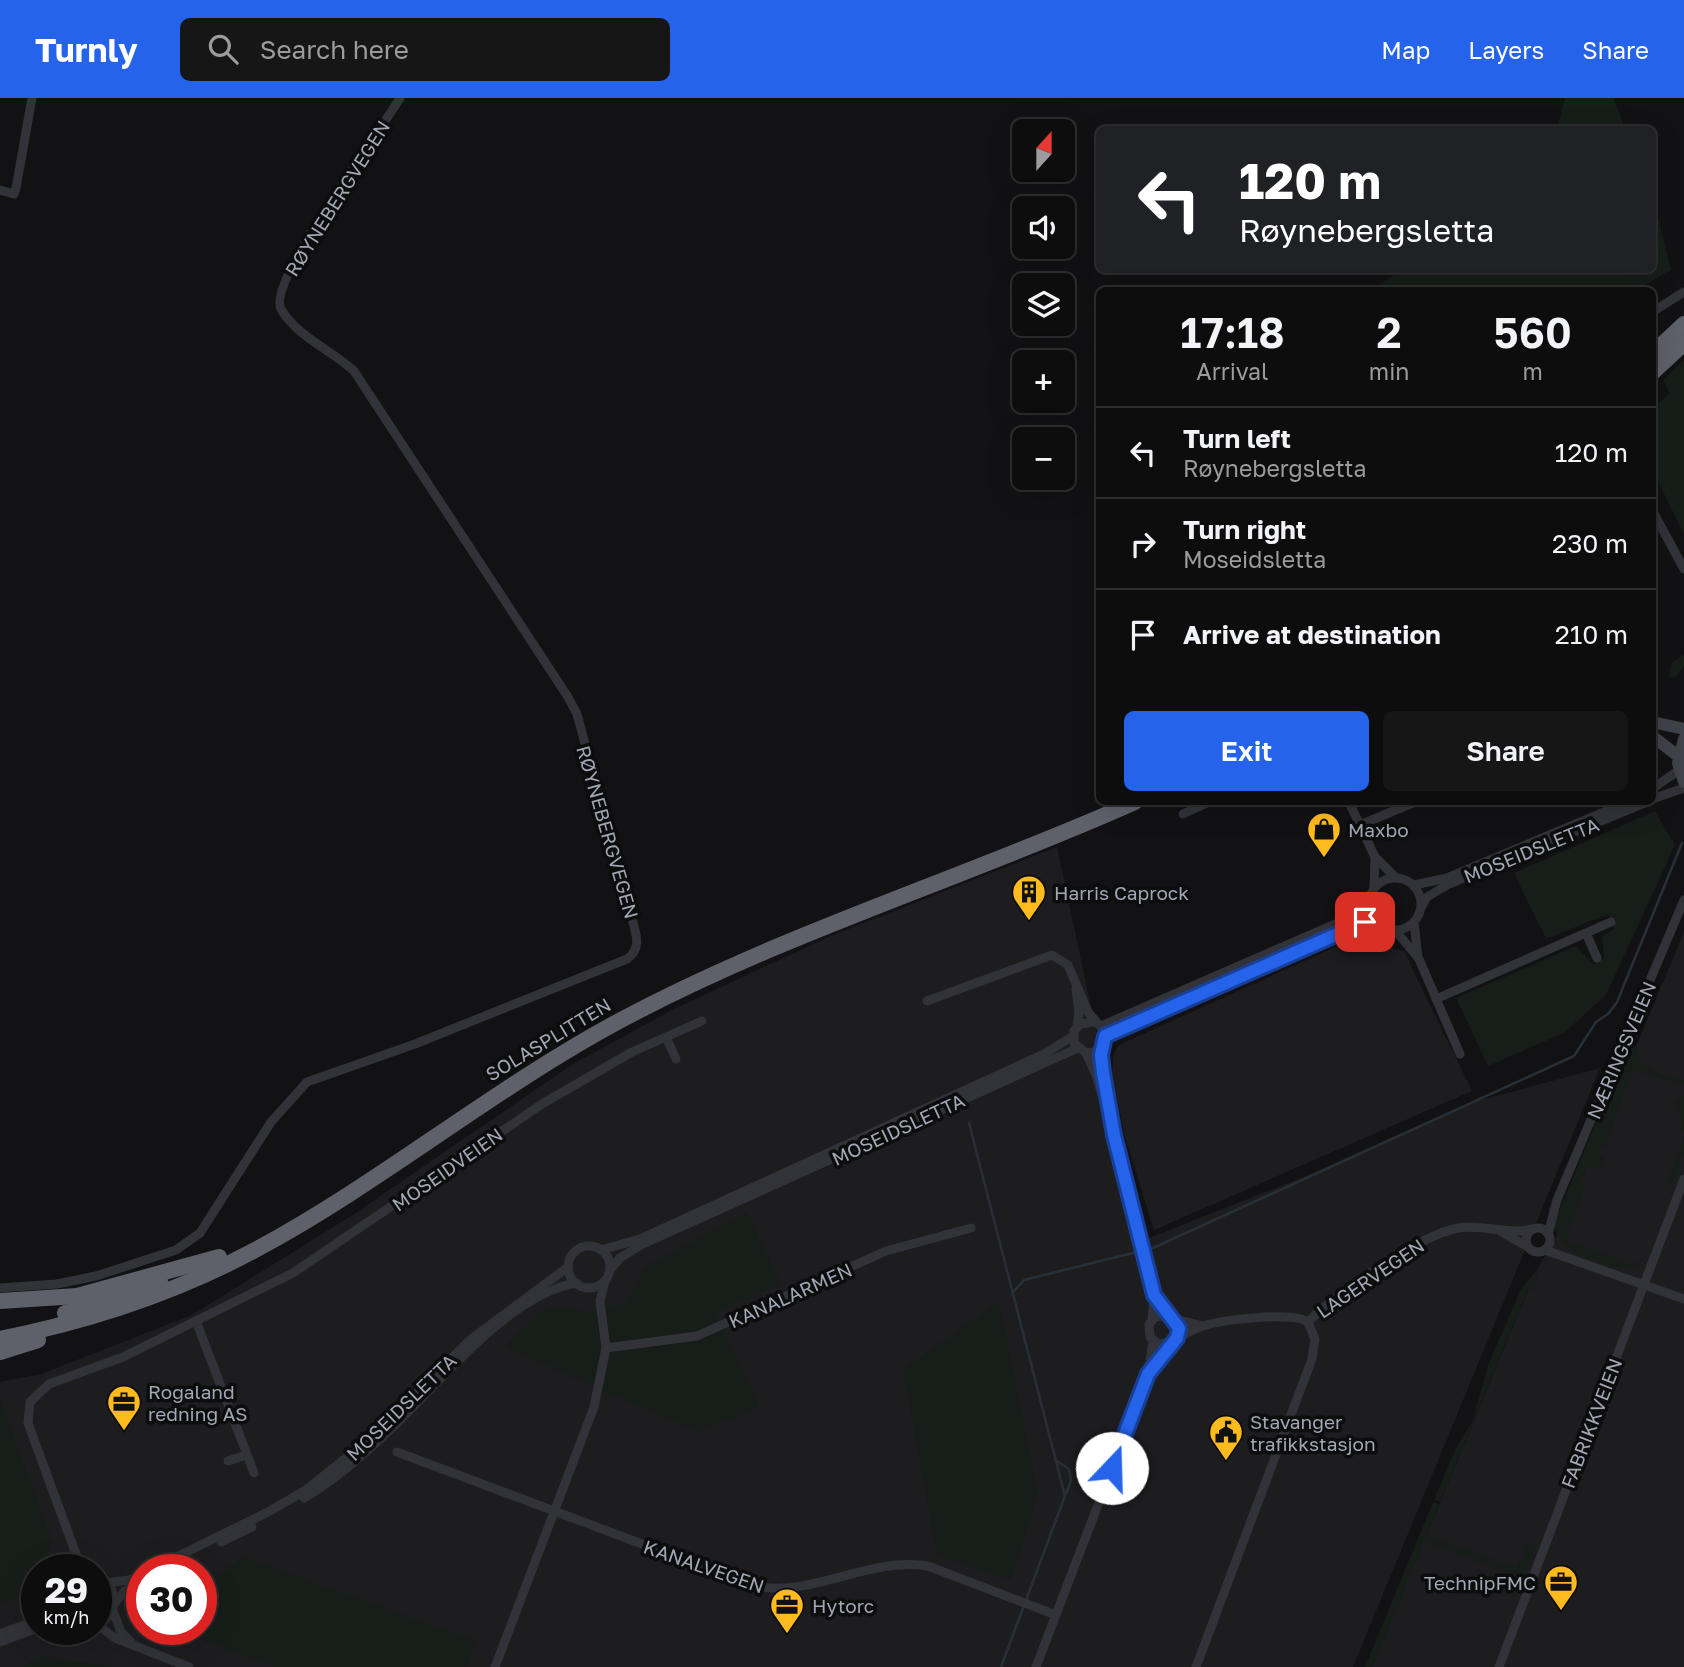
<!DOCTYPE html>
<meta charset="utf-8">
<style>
:root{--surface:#0e0d0e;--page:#171617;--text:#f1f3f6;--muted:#9b9c9e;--line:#2e2d2e;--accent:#2563eb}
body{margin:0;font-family:"Golos Text",sans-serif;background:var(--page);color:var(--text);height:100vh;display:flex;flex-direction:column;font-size:26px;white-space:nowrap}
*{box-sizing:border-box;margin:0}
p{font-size:23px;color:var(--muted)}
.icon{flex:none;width:38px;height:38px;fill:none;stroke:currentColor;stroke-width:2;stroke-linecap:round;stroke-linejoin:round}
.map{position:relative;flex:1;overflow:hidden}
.drawer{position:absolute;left:1096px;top:189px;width:560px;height:518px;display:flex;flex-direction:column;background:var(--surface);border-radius:10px;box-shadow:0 7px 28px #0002,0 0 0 2px var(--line)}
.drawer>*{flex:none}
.top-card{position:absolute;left:1096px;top:28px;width:560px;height:147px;border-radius:10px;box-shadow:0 7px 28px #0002,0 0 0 2px var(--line);background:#202124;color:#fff;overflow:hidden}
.needle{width:46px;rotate:21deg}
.controls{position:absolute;left:1012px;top:21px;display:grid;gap:14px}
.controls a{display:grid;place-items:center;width:63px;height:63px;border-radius:10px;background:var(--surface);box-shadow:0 7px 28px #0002,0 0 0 2px var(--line);font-size:35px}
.speed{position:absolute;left:21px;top:1456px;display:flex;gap:14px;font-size:35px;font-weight:700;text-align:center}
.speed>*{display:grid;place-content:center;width:91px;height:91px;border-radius:50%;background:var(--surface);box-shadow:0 7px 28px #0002,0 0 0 2px var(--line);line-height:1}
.speed small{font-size:18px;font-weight:400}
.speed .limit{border:10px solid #d22;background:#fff;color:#111}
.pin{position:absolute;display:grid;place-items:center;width:60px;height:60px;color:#fff;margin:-30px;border-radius:14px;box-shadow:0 4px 10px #0006}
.me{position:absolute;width:77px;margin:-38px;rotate:21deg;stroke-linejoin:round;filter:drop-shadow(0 0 5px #0008)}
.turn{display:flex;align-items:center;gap:24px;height:147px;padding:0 28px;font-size:32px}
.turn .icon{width:91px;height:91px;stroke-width:2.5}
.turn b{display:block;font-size:49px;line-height:60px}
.eta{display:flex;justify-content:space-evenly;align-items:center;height:119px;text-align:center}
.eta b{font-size:42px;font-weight:600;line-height:49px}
.action{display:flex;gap:14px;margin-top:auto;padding:14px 28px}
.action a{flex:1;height:80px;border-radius:10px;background:var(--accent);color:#fff;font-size:28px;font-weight:600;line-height:80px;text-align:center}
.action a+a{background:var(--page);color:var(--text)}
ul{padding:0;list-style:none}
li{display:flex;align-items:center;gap:21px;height:91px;padding:0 28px;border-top:2px solid var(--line)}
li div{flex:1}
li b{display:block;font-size:26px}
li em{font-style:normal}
header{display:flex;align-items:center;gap:42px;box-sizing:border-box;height:98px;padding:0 35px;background:var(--accent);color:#fff}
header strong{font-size:33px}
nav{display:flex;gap:38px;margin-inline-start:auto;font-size:24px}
.search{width:490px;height:63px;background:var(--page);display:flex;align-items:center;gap:18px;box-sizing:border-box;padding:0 24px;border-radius:10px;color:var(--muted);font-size:26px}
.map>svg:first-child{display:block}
.built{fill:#1d1d20;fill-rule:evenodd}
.green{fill:#171e19}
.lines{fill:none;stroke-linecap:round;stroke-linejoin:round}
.stream{stroke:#273038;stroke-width:2.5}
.street{stroke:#323339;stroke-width:9}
.secondary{stroke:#404249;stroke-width:12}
.highway{stroke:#5e616a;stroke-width:16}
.route-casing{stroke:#184099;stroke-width:18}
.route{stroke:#2563eb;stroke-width:12}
.labels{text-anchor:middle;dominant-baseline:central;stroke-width:7;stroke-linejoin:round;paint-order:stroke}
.street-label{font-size:19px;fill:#a1a7b5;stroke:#0d0d0e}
.poi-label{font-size:19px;fill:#a1a7b5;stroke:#0d0d0e;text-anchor:start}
</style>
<header>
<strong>Turnly</strong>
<div class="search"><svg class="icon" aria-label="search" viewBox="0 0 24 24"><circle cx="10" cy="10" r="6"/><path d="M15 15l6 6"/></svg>Search here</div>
<nav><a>Map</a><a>Layers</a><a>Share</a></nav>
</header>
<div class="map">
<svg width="1684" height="1569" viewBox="0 0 1684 1569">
<rect width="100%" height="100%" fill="#121113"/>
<g class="built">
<path d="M 1057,749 L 1141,1143 L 1306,1078 L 1466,1006 L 1600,970 L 1353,1569 L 0,1569 L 0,1284 L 41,1276 L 192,1217 L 354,1116 L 573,966 L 674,911 L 833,837 ZM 37,1472 L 96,1472 L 96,1531 L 37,1531 ZM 142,1472 L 201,1472 L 201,1531 L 142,1531 Z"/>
<polygon points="1684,834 1684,1569 1372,1569 1535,1175 1557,1138"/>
<polygon points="1344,845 1370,845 1404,853 1472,993 1154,1132 1125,1039 1112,975 1114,955 1119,947"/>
</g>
<g class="green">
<polygon points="1565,0 1613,0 1626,31 1557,31"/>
<polygon points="1652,94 1671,172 1636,192 1370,192 1402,172 1652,172"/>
<polygon points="1684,262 1684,436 1652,371 1652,311 1670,295 1663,282"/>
<polygon points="1684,557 1684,568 1675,580 1669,579 1672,564"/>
<polygon points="1655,713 1675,747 1606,897 1564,935 1488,968 1456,900 1576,848 1593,866 1604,860 1602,838 1614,831 1608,816 1546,841 1514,775"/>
<path d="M 1646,914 L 1635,944 L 1639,962 L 1654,973 L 1684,983 L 1684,987 L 1635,972 C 1627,980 1612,1033 1606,1049 L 1601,1047 L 1597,1057 L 1605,1060 L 1600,1072 L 1588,1068 L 1581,1086 L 1585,1089 L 1567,1136 L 1568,1143 L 1633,1167 L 1646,1158 L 1638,1169 L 1625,1169 L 1623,1172 C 1598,1163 1558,1157 1554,1126 L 1640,917 Z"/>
<polygon points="1684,996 1684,1058 1670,1090 1667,1085 1684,1037 1676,1004"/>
<polygon points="747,1114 781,1186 716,1214 759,1309 698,1334 504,1249 548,1207 586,1214 626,1205 647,1168"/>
<polygon points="1540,1168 1533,1192 1528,1191 1440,1404 1434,1402 1455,1352 1473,1322 1488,1267 1521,1191"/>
<polygon points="999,1204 1038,1396 1011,1482 937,1457 903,1271"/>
<polygon points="0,1300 52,1442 43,1472 37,1472 37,1488 0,1507"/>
<polygon points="1433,1404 1439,1406 1427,1437 1516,1470 1527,1447 1537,1446 1517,1497 1512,1498 1519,1479 1424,1444 1372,1569 1365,1569"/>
<polygon points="243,1459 476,1543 467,1569 274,1569 174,1531 201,1531 201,1492"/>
<polygon points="41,1558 116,1569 22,1569"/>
</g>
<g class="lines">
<g class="stream">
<polyline points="969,1025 1065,1398 1001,1569"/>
<polyline points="1013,1194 1024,1182 1153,1150 1574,958 1596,924 1608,916 1617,904 1682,745"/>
<polyline points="1055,1362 1069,1371 1071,1382 1066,1396"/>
</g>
<g class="street">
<polyline points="0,92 14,96 16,90 32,0"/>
<polyline points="1652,214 1684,194"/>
<polyline points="1652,412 1684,471"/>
<polyline points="1652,691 1679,672"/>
<polyline points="1652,701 1684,690"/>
<polyline points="1349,704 1375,759 1374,789"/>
<polyline points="1183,716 1209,704"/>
<polyline points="1360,727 1415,704"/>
<polyline points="1375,759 1395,779"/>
<circle cx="1395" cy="806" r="26"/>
<polyline points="1414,787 1447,780 1628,704"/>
<polyline points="1422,808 1427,799 1449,786 1647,704"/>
<polyline points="1414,824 1418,860"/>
<polyline points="1395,832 1419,861 1460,956"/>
<polyline points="1586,835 1597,860"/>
<polyline points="1076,891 1079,914 1077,929"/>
<polyline points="1436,901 1611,824"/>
<polyline points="927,903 1052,857 1068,867 1088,914 1104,933 1102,948 1094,954 1086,955 1074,945 1074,933 1080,926 1093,924"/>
<polyline points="1101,928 1351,819 1370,797"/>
<polyline points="1105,938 1352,827 1374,822"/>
<polyline points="666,939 676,961"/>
<polyline points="1102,949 1103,975 1111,1014"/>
<polyline points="1086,955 1096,977 1114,1037 1154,1197 1152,1222"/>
<circle cx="1538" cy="1142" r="12"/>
<polyline points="1500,1133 1528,1149"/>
<polyline points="1548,1136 1557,1102 1684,802"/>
<circle cx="589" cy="1169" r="21"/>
<polyline points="601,1152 640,1141 1046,955 1073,938"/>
<polyline points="1545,1152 1684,1201"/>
<polyline points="610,1172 620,1160 643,1146 1078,950"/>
<path d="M 0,1190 L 57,1186 L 96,1178 L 176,1152 L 200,1135 L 271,1024 L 307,984 L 415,946 L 627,861 C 641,851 637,839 633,824 L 577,616 L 568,599 L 354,273 C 333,253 296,238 281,211 C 266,184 382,31 400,0"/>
<polyline points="1154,1197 1179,1230 1173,1244 1158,1246 1150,1239 1149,1226 1155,1219 1168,1217"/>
<polyline points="1175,1221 1203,1228"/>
<polyline points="196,1223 254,1375"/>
<path d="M 1308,1224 C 1335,1196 1420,1137 1458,1130 C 1483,1126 1508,1137 1533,1131"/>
<path d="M 1177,1240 C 1185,1236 1194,1231 1203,1228 C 1222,1222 1292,1213 1308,1224"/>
<polyline points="606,1250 697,1238 886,1153 971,1130"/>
<polyline points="1149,1275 1172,1244"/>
<path d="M 397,1354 L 754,1488 C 814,1500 868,1458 928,1468 L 1056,1517"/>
<polyline points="228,1363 246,1357"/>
<path d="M 304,1400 C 337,1381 366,1355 393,1329 C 440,1284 510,1195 577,1185"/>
<polyline points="221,1444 252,1429"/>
<polyline points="77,1459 88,1472"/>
<polyline points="77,1472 77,1459 28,1325 30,1304 49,1286 123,1259 293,1175 542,1006 632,954 702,923"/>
<polyline points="150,1472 268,1414 306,1392 378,1334 471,1241 568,1169"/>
<polyline points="96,1482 111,1490 115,1505 108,1519 96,1524"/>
<polyline points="105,1485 129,1482 142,1476"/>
<polyline points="115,1505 124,1494 139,1483"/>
<polyline points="113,1513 121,1534 131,1544"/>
<polyline points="96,1526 115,1540 189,1569"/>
<polyline points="0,1536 37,1522"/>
<polyline points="0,1544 37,1530"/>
<polyline points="495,1569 594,1309 606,1250 600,1203 605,1183"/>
<polyline points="1036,1569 1148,1276 1153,1243"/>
<polyline points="1196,1569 1312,1261 1315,1241 1308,1224"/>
<polyline points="1499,1569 1684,1081"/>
</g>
<g class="secondary">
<polyline points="1652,624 1684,631"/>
<polyline points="1652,638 1678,658"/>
<polyline points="1684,641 1678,665 1684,684"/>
</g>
<g class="highway">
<polyline points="1652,256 1684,226"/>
<polyline points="1652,275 1684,245"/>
<polyline points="0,1203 77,1198 219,1159"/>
<polyline points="65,1215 160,1183"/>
<path d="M 0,1241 C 89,1223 176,1195 257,1151 C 383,1083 494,990 621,922 C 786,834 965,780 1135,704"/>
<polyline points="0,1254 38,1242"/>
</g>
</g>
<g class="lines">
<g class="route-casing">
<polyline id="route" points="1112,1370 1148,1276 1177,1240 1179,1230 1154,1197 1114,1037 1103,975 1101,957 1105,938 1365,824"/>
</g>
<use href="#route" class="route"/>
</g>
<defs>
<g id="shop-pin" transform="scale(1.75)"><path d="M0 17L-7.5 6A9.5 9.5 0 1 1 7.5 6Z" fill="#ffba1e" stroke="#0d0d0e"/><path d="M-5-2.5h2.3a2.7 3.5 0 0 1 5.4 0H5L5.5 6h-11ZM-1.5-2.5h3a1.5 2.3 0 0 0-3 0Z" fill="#111"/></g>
<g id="building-pin" transform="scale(1.75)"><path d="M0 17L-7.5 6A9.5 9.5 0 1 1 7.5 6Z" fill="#ffba1e" stroke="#0d0d0e"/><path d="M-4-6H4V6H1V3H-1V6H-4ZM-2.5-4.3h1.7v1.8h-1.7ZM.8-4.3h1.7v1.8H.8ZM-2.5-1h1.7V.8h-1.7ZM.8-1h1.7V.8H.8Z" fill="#111"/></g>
<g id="office-pin" transform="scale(1.75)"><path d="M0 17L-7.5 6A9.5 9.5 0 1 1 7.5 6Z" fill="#ffba1e" stroke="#0d0d0e"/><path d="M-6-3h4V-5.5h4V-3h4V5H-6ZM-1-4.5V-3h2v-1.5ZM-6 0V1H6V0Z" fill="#111"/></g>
<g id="civic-pin" transform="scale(1.75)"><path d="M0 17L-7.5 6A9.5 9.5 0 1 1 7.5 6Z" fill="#ffba1e" stroke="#0d0d0e"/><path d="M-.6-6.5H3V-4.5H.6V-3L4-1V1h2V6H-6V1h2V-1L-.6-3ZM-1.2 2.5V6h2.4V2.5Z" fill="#111"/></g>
</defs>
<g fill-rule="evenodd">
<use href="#shop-pin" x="1324" y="731"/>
<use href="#building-pin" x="1029" y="794"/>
<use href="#office-pin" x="124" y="1304"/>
<use href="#civic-pin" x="1226" y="1334"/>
<use href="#office-pin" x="1561" y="1484"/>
<use href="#office-pin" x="787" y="1507"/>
</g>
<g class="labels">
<g class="street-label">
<text transform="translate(337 100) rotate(-58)">RØYNEBERGVEGEN</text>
<text transform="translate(608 734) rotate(74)">RØYNEBERGVEGEN</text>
<text transform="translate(1531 752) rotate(-22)">MOSEIDSLETTA</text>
<text transform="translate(548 941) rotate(-31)">SOLASPLITTEN</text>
<text transform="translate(1621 952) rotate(-67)">NÆRINGSVEIEN</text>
<text transform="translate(898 1031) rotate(-25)">MOSEIDSLETTA</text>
<text transform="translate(447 1071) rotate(-35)">MOSEIDVEIEN</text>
<text transform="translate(1370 1180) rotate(-34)">LAGERVEGEN</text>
<text transform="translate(790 1197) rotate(-24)">KANALARMEN</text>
<text transform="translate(401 1309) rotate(-44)">MOSEIDSLETTA</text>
<text transform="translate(1591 1325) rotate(-69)">FABRIKKVEIEN</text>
<text transform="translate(704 1468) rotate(19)">KANALVEGEN</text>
</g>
<g class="poi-label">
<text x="1348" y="731">Maxbo</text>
<text x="1054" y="794">Harris Caprock</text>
<text x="148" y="1293">Rogaland<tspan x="148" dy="22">redning AS</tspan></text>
<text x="1250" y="1323">Stavanger<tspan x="1250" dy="22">trafikkstasjon</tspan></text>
<text x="1536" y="1484" text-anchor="end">TechnipFMC</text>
<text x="812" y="1507">Hytorc</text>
</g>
</g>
</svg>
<div class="controls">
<a><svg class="needle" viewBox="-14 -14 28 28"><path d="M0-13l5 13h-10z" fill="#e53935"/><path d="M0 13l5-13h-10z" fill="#9b9c9e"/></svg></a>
<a><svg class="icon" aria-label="sound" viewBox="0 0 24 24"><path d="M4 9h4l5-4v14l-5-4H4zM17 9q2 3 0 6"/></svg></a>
<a><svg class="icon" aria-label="layers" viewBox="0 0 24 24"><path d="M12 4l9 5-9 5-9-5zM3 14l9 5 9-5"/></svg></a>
<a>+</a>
<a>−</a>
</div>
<div class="speed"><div>29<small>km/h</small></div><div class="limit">30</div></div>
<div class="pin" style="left:1365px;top:824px;background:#d93025"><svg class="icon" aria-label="arrive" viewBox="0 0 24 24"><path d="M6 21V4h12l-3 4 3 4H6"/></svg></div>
<svg class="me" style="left:1112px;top:1370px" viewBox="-20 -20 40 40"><circle r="19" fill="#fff"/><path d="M0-13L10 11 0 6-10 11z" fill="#2563eb"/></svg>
<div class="top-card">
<div class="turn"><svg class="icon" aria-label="left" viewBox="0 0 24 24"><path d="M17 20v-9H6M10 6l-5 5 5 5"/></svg><div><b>120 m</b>Røynebergsletta</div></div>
</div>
<section class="drawer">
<div class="eta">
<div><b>17:18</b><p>Arrival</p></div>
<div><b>2</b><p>min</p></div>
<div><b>560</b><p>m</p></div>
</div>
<ul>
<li><svg class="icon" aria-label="left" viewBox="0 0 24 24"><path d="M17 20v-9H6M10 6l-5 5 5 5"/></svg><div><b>Turn left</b><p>Røynebergsletta</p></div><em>120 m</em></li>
<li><svg class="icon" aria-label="right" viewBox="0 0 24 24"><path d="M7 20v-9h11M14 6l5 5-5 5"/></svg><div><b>Turn right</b><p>Moseidsletta</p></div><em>230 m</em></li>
<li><svg class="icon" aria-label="arrive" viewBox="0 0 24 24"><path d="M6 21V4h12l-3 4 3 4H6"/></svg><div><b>Arrive at destination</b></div><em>210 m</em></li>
</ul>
<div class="action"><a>Exit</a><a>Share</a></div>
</section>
</div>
